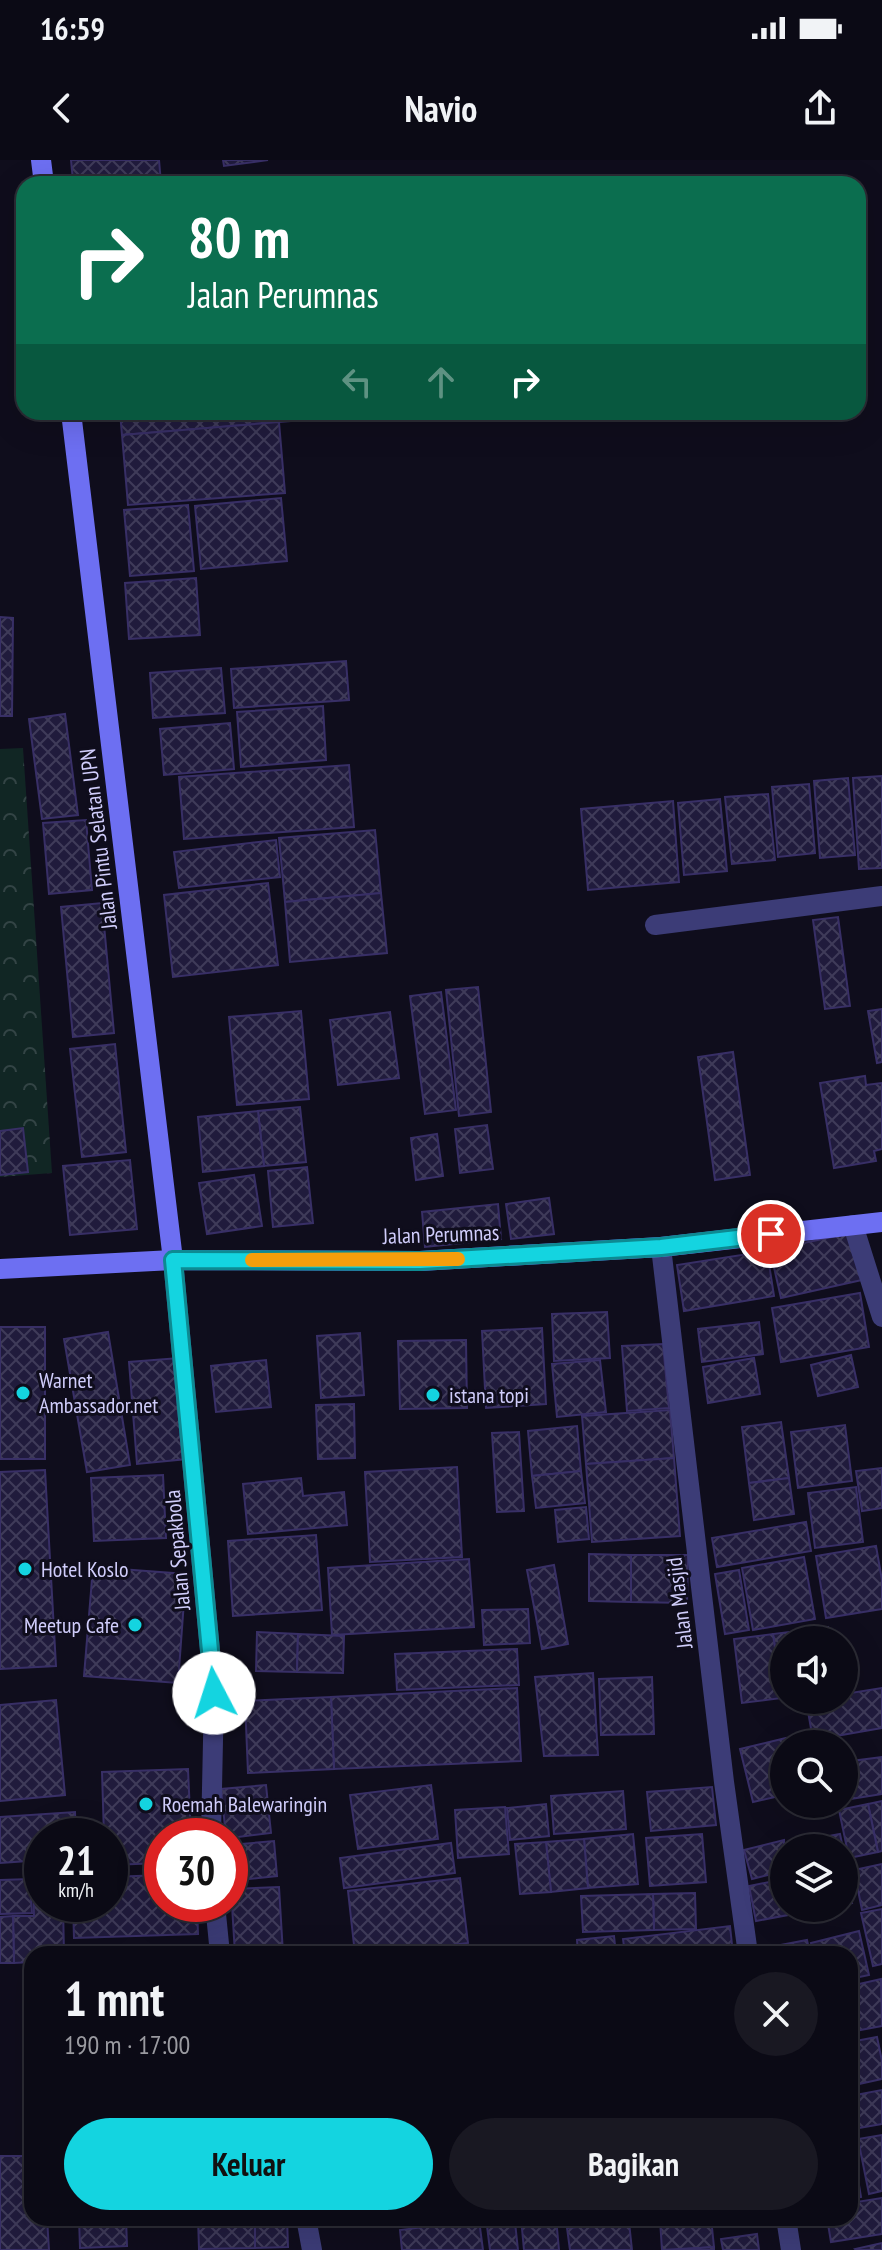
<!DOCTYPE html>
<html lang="id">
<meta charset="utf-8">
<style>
:root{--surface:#0b0a15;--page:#191822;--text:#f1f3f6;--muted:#9a9aa0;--line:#2b2b34;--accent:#14d4e0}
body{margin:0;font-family:"PT Sans Narrow",sans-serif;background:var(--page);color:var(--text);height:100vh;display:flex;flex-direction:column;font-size:30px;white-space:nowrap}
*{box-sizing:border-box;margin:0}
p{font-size:26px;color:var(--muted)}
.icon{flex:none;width:44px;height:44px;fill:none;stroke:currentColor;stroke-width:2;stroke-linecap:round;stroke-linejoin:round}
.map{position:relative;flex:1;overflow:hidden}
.sheet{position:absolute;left:24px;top:1786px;width:834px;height:280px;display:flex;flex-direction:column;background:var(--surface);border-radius:24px;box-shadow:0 8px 32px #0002,0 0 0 2px var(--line)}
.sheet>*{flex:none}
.top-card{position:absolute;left:16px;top:16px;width:850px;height:244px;border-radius:24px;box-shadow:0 8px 32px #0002,0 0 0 2px var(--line);background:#0b6e4f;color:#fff;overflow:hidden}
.controls{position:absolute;left:770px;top:1466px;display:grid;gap:16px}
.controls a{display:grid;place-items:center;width:88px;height:88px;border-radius:50%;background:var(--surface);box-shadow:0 8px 32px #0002,0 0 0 2px var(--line);font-size:40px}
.speed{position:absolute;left:24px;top:1658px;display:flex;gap:16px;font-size:40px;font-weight:700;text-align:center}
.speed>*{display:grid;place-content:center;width:104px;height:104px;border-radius:50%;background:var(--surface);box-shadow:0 8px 32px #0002,0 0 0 2px var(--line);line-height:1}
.speed small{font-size:20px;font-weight:400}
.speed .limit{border:12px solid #d22;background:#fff;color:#111}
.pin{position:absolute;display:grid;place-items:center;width:68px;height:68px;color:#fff;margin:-34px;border:4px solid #fff;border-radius:50%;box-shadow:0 2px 8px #0007}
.me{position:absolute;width:88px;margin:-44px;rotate:355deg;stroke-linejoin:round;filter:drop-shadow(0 0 6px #0008)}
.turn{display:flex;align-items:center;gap:28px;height:168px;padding:0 40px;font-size:36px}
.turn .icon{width:104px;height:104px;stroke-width:2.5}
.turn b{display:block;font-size:56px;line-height:68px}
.lanes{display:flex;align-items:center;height:76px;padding:0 40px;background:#0003;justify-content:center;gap:40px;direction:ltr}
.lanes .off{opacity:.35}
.round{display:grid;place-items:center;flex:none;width:84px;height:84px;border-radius:42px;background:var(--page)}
.overview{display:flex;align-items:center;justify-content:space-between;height:136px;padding:0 40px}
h1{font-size:48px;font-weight:700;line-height:60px}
.primary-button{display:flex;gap:16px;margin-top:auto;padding:16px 40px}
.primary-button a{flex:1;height:92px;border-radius:48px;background:var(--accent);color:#111;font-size:32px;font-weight:700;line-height:92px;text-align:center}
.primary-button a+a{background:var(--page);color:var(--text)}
.status{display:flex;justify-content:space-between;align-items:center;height:56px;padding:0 40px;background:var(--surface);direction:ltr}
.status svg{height:22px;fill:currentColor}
header{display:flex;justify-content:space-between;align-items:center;height:104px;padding:0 40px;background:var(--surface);font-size:36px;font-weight:700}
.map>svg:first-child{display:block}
.park{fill:url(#park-crowns)}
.building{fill:url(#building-cross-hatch);stroke:#382f66;stroke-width:2}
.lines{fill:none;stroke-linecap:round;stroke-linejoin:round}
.street{stroke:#3c3c77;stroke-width:20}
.secondary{stroke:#6d6ff2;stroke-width:20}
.route-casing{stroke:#0d8a92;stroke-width:20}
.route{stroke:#14d4e0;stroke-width:14}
.slow{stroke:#f59e0b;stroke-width:14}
.poi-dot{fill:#14d4e0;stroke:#0f0d1c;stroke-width:3}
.labels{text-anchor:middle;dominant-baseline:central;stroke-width:6;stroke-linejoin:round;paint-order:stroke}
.street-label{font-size:22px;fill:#d0cdfb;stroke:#0f0d1c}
.poi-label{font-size:22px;fill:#d0cdfb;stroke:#0f0d1c;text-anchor:start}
</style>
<div class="status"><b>16:59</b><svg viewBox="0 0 49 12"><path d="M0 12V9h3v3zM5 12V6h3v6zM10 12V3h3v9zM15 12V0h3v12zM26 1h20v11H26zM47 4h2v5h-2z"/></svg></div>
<header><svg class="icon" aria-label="back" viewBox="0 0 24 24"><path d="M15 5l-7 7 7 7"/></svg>Navio<svg class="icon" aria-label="share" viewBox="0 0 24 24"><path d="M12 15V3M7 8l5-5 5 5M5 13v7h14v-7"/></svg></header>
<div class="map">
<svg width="882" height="2090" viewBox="0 0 882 2090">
<defs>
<pattern id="park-crowns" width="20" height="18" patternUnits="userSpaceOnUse" patternTransform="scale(2)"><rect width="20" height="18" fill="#112624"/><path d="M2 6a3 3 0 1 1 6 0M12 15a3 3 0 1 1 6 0" fill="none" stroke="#334445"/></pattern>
<pattern id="building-cross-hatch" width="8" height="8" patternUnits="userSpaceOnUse" patternTransform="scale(2)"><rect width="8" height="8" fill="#201b3c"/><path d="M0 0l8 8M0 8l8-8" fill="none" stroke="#3f3b59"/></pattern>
</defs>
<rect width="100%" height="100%" fill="#0f0d1c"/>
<polygon class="park" points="23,588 52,1013 0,1017 0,589"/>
<g class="building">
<polygon points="71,0 159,0 161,23 83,24 83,21 73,21"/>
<polygon points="223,0 268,0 224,6"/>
<polygon points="120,252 326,252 327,258 122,275"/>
<polygon points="279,262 285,333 128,345 122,275"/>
<polygon points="281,338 287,401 201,409 195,346"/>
<polygon points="188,345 194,411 130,416 124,350"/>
<polygon points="196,418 200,475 129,479 125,423"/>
<polygon points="0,457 13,458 12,556 0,556"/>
<polygon points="346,501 349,540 234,548 231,509"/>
<polygon points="221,508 225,553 153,558 150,513"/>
<polygon points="323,546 326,600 241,607 237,552"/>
<polygon points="65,554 78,655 42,659 29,559"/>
<polygon points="230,563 234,609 164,615 160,569"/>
<polygon points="349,605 354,667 184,679 179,617"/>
<polygon points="882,616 882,708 859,709 853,618"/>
<polygon points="848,618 855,695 820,698 814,621"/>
<polygon points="809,624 815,693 778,697 772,627"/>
<polygon points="768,634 775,700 732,704 725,637"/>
<polygon points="720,639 727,711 684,715 678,643"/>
<polygon points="673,641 679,722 588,730 581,649"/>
<polygon points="86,660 92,730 49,734 43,663"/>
<polygon points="375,670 381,733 285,742 279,678"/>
<polygon points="276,680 280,717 179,728 174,692"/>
<polygon points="268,723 278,805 173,817 164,735"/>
<polygon points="381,733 387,793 290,802 285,742"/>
<polygon points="102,743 114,873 73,877 61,747"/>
<polygon points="838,757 850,846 825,849 813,760"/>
<polygon points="478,827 491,952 459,956 446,830"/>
<polygon points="441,832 456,950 425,954 410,836"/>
<polygon points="882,849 882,902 877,903 868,851"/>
<polygon points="301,851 309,939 237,945 229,857"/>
<polygon points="390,852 399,918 338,925 330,860"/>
<polygon points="115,884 126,992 82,997 70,889"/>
<polygon points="733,892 750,1015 715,1020 698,897"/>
<polygon points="865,916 866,925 882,923 882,989 874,991 876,1001 834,1008 820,923"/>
<polygon points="300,947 306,1002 264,1006 258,951"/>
<polygon points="258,951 264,1006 203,1012 198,957"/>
<polygon points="487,965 493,1009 460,1013 455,969"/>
<polygon points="23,968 28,1012 0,1015 0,971"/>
<polygon points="437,974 443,1016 416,1020 411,978"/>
<polygon points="130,1000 137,1069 70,1075 63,1006"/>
<polygon points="307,1007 313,1063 273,1067 268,1011"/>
<polygon points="254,1015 262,1066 207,1074 199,1023"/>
<polygon points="549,1038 554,1074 511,1079 506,1044"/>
<polygon points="498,1044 501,1079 425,1087 422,1052"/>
<polygon points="851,1073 862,1120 781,1138 770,1090"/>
<polygon points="767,1091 774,1136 684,1151 677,1105"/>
<polygon points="860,1133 869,1187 781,1202 772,1148"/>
<polygon points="607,1152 610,1198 554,1201 552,1154"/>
<polygon points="759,1162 763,1194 702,1202 698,1169"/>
<rect x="0" y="1167" width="45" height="132"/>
<polygon points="542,1168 546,1244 486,1248 482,1171"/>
<polygon points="108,1172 130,1305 87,1312 64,1179"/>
<polygon points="360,1173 364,1235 321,1238 317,1176"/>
<polygon points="466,1180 467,1248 400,1249 398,1181"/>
<polygon points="663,1184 669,1248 627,1251 622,1186"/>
<polygon points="851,1195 858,1227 818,1236 811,1205"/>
<polygon points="179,1198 187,1299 137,1304 129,1202"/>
<polygon points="754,1198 760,1234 708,1243 703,1207"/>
<polygon points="266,1200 271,1247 216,1252 211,1206"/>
<polygon points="600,1200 606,1252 557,1257 552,1204"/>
<polygon points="354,1244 355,1298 318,1299 316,1245"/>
<polygon points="670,1250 674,1298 586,1304 582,1256"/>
<polygon points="781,1262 789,1318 749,1323 742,1267"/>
<polygon points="845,1265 852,1321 798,1328 791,1272"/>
<polygon points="577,1266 581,1311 532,1316 528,1271"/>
<polygon points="519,1272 524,1351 497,1352 492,1273"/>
<polygon points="674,1298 680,1376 592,1382 586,1304"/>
<polygon points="457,1307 462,1397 370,1402 365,1312"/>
<polygon points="882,1308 882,1348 862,1351 856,1311"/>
<polygon points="45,1310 56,1506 0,1509 0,1312"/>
<polygon points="581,1311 585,1343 536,1348 532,1316"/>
<polygon points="163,1315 166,1378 94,1381 91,1318"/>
<polygon points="301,1318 303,1336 344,1332 347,1365 248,1374 243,1324"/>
<polygon points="789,1318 794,1354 754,1360 749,1323"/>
<polygon points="856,1327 863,1382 815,1388 808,1333"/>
<polygon points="586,1347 589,1379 558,1382 555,1350"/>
<polygon points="806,1362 811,1391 717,1407 712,1378"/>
<polygon points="316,1375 322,1450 233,1456 228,1381"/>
<polygon points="876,1386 882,1420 882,1449 826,1458 816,1396"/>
<polygon points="589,1394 631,1395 631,1442 589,1441"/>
<polygon points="631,1395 688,1395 687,1443 631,1442"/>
<polygon points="804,1397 815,1459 753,1470 742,1408"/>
<polygon points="469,1399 474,1467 332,1475 328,1408"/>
<polygon points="554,1405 568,1484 542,1489 527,1410"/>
<polygon points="93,1407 186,1414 178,1523 84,1516"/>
<polygon points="739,1410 749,1470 725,1474 715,1414"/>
<polygon points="528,1449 530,1483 484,1485 482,1450"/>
<polygon points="828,1467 830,1480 784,1480 784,1538 782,1538 773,1474"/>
<polygon points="257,1472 298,1474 297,1512 256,1511"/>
<polygon points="298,1474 344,1476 343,1513 297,1512"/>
<polygon points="773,1474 782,1538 742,1543 734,1479"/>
<polygon points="517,1489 519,1525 397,1530 395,1494"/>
<polygon points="593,1513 598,1595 544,1596 535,1517"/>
<polygon points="652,1517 654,1574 601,1575 599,1519"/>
<polygon points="517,1528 521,1601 334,1609 331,1537"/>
<polygon points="882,1528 882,1568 813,1580 806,1540 844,1540 844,1534"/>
<polygon points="331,1537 334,1609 248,1613 245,1541"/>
<polygon points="56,1540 65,1635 0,1641 0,1545"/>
<polygon points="786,1578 788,1584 784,1584 784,1635 753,1642 740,1589"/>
<polygon points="882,1597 882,1634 844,1640 844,1602"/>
<polygon points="188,1609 191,1676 162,1676 162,1703 110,1705 110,1676 104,1676 102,1612"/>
<polygon points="266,1625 271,1673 230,1678 226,1676 221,1629"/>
<polygon points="431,1625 438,1679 358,1689 350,1635"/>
<polygon points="712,1627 716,1665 651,1671 647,1632"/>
<polygon points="623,1631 626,1669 554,1674 551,1636"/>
<polygon points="882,1641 882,1691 878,1692 868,1644"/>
<polygon points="546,1644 549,1676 510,1680 507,1648"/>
<polygon points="868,1644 878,1692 849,1698 839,1650"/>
<polygon points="505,1647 509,1694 458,1698 455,1650"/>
<polygon points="75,1652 76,1676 42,1676 42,1700 0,1703 0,1657"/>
<polygon points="633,1674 638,1724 588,1728 584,1679"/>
<polygon points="702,1674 706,1722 650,1726 646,1678"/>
<polygon points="840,1674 843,1688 792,1688 791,1683"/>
<polygon points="584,1679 588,1728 551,1732 546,1682"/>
<polygon points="784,1680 784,1711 752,1719 744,1690"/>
<polygon points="274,1681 277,1716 231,1721 230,1685"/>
<polygon points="546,1682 551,1732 520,1734 515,1684"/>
<polygon points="451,1683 455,1713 344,1728 340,1698"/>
<polygon points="882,1704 882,1745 862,1750 854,1710"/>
<polygon points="33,1707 42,1707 42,1744 63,1744 64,1794 32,1794 32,1802 14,1803 13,1756 34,1756"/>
<polygon points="844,1707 852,1743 844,1745"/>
<polygon points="162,1715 162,1744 197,1744 198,1774 74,1778 73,1744 110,1744 110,1717"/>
<polygon points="460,1718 468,1783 377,1794 355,1794 348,1731"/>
<polygon points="30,1719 32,1753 0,1754 0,1720"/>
<polygon points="784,1719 784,1748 826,1748 756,1761 749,1726"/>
<polygon points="279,1727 283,1794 235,1794 231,1729"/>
<polygon points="695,1733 696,1769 654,1770 653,1734"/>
<polygon points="653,1734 654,1770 583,1772 581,1736"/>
<polygon points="882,1749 882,1804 873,1806 861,1753"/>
<polygon points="13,1756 14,1803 0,1803 0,1757"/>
<polygon points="730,1766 733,1794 625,1794 623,1779"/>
<polygon points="859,1771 869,1815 850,1819 850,1794 814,1794 811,1783"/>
<polygon points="614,1776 616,1794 578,1794 577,1780"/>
<polygon points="807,1780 810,1794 776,1794 775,1786"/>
<polygon points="473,1787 473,1794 398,1794"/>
<polygon points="881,1819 882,1866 850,1872 850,1826"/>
<polygon points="877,1877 882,1901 882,1919 859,1924 850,1882"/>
<polygon points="882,1930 882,1964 853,1969 850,1936"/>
<polygon points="882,1975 882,2031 869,2034 858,1979"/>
<polygon points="854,1995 861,2037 850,2039 850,1996"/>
<polygon points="0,1996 32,1996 32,2058 47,2058 49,2090 0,2090"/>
<polygon points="882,2038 882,2074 831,2082 827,2058 850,2058 850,2043"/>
<polygon points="79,2058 126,2058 127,2086 80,2088"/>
<polygon points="198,2058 255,2058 255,2088 199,2089"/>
<polygon points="255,2058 287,2058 288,2087 255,2088"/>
<polygon points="521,2058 556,2058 559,2090 524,2090"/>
<polygon points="559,2058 611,2058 560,2065"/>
<polygon points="711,2058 714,2087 662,2090 660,2060"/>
<polygon points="479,2060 483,2090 402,2090 400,2070"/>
<polygon points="515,2062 518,2090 490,2090 487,2066"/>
<polygon points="629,2062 632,2090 570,2090 567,2068"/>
<polygon points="757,2074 759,2090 723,2090 721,2079"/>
<polygon points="882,2083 882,2090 856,2090 855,2089"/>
<polygon points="714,2087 714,2090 672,2090"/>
</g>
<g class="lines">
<g class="street">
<polyline points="655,765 882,736"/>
<polyline points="853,1065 882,1157"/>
<polyline points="661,1087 724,1622 748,1794"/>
<polyline points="173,1100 214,1533 211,1676"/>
<polyline points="215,1744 220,1794"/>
<polyline points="306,2058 312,2090"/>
<polyline points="786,2058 791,2090"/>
</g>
<g class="secondary">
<polyline points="41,0 44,24"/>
<polyline points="71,252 173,1100"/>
<polyline points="0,1109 173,1100 420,1101 661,1087 882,1062"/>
</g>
</g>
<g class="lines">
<g class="route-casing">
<polyline id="route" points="214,1533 173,1100 420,1101 661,1087 771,1074"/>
</g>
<use href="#route" class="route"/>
<polyline class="slow" points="252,1100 458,1099"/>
</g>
<g class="poi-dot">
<circle cx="23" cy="1233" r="8"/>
<circle cx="433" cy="1235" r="8"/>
<circle cx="25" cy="1409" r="8"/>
<circle cx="135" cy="1465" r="8"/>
<circle cx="146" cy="1644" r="8"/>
</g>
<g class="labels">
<g class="street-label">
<text transform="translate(98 679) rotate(-97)">Jalan Pintu Selatan UPN</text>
<text transform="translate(441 1074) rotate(-2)">Jalan Perumnas</text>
<text transform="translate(177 1390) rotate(-95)">Jalan Sepakbola</text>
<text transform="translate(679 1443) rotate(-97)">Jalan Masjid</text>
</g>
<g class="poi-label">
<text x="39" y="1220">Warnet<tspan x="39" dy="25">Ambassador.net</tspan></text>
<text x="449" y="1235">istana topi</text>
<text x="41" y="1409">Hotel Koslo</text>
<text x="119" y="1465" text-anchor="end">Meetup Cafe</text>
<text x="162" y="1644">Roemah Balewaringin</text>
</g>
</g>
</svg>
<div class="controls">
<a><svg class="icon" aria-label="sound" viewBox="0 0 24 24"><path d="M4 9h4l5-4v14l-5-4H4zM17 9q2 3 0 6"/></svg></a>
<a><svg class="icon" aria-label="search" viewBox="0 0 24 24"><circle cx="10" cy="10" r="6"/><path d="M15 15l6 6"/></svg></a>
<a><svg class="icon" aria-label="layers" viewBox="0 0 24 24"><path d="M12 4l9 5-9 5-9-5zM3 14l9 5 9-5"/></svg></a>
</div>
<div class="speed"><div>21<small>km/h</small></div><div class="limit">30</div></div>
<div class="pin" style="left:771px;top:1074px;background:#d93025"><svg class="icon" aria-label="arrive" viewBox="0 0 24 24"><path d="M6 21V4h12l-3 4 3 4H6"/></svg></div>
<svg class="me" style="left:214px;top:1533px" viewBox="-20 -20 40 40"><circle r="19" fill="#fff"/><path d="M0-13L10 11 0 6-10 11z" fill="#14d4e0"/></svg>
<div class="top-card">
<div class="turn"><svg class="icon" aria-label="right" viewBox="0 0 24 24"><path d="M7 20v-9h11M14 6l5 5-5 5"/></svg><div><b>80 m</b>Jalan Perumnas</div></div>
<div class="lanes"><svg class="icon off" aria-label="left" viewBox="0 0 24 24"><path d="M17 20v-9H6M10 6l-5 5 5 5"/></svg><svg class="icon off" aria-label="ahead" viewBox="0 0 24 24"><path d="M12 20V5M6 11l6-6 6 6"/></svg><svg class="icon" aria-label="right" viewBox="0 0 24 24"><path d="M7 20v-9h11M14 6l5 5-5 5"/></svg></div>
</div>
<section class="sheet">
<div class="overview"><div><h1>1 mnt</h1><p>190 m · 17:00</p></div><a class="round"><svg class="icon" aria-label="close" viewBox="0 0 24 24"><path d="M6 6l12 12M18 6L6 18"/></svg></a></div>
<div class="primary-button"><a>Keluar</a><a>Bagikan</a></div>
</section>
</div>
